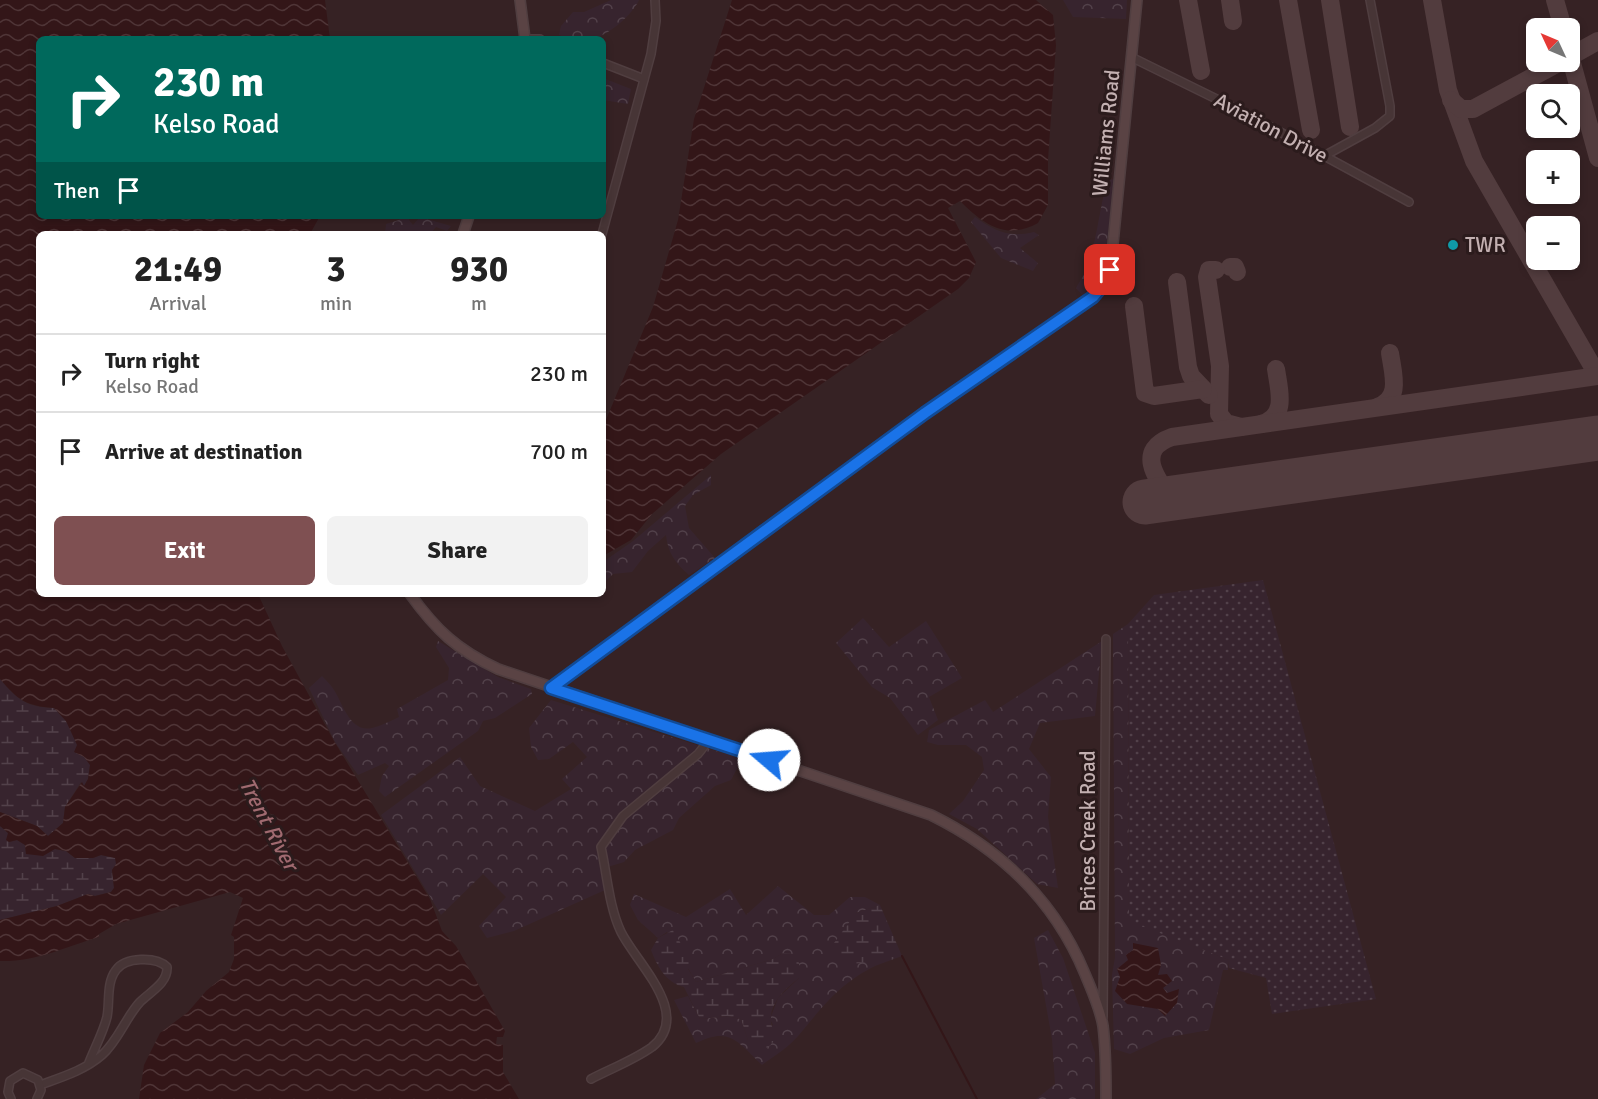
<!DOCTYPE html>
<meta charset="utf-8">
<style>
:root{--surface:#fff;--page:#f2f2f2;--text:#222;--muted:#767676;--line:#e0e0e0;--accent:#7f5052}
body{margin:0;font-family:Signika,sans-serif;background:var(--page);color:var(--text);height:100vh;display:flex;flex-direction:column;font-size:22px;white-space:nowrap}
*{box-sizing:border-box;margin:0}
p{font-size:20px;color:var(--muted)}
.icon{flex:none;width:33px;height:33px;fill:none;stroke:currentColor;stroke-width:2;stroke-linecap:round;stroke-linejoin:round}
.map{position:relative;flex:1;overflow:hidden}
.sheet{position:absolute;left:36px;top:231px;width:570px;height:366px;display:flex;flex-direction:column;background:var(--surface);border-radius:9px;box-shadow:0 3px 9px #0003}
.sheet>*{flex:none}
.top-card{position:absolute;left:36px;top:36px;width:570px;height:183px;border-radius:9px;box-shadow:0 3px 9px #0003;background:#00695c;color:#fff;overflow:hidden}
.needle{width:39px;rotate:314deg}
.controls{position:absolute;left:1526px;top:18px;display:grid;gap:12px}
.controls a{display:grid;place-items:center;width:54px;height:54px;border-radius:9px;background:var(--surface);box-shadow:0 3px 9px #0003;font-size:30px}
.pin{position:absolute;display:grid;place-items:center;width:51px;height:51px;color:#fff;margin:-26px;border-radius:12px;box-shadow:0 3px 9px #0006}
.me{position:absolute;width:66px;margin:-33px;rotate:288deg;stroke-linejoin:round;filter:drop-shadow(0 0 4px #0008)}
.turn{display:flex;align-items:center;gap:21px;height:126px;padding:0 18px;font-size:27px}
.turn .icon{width:78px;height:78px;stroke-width:2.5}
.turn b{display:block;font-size:42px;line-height:51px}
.then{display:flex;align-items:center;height:57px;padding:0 18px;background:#0003;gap:12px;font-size:22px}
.eta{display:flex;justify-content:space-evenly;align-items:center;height:102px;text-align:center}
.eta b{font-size:36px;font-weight:700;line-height:42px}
.cta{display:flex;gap:12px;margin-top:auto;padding:12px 18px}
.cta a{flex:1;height:69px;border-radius:9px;background:var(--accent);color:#fff;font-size:24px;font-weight:700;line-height:69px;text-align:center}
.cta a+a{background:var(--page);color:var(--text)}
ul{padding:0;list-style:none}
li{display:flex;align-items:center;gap:18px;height:78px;padding:0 18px;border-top:2px solid var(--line)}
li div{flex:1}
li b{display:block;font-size:22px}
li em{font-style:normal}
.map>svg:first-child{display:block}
.grass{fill:url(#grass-dots)}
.forest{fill:url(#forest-crowns)}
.wetland{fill:url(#wetland-marsh)}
.water{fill:url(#water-waves)}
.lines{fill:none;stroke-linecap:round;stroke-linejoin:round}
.stream{stroke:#331618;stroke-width:2}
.taxiway{stroke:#523c3e;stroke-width:18}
.runway{stroke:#523c3e;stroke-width:45}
.street-casing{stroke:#503e40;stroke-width:10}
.secondary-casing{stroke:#503e40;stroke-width:12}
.street{stroke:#473536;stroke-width:7}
.secondary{stroke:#5a4344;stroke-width:9}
.route-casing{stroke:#114b97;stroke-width:15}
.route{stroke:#1a73e8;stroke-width:10}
.culture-dot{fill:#0f9aa8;stroke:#2b1b1c;stroke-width:2}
.labels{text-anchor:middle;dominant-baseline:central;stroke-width:6;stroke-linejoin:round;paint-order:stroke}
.street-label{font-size:21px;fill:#c3b0b1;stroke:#2b1b1c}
.poi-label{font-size:21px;fill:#c3b0b1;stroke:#2b1b1c;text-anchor:start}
.water-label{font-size:22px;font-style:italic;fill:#a06a70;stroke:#2b1b1c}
</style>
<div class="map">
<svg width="1598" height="1099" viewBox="0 0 1598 1099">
<defs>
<pattern id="grass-dots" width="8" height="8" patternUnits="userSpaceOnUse" patternTransform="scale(1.5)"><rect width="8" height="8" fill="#37242e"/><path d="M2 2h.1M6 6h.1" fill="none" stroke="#52414a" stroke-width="1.8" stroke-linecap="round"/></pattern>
<pattern id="forest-crowns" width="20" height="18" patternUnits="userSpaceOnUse" patternTransform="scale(1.5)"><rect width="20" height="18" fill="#37242e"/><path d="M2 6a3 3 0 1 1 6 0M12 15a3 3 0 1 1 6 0" fill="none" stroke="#52414a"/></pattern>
<pattern id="wetland-marsh" width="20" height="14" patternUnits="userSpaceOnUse" patternTransform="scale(1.5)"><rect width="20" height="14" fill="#37242e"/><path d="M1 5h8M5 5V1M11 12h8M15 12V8" fill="none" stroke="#52414a"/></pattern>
<pattern id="water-waves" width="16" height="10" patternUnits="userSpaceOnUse" patternTransform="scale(1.5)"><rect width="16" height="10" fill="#331618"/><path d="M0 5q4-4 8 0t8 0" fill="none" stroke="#4f3537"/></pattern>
</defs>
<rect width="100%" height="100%" fill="#362224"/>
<polygon class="grass" points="1263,580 1376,999 1272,1014 1266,978 1229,968 1229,960 1129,922 1128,624 1154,595"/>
<g class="forest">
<path d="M 611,0 L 639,0 C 633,14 608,36 592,39 C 581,41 569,39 559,35 L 561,26 L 573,12 L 584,12 Z"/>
<polygon points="1063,0 1127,0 1126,19 1073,17"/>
<polygon points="603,78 631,89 628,104 603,100"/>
<path d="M 1114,179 L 1104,270 L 1083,296 L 1076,288 C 1097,255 1097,218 1107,181 Z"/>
<polygon points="400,216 410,216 409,220 413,225 420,217 451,226 447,231 436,227 430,234 385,234 386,224 399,220"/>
<path d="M 975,217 C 995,231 1008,238 1034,232 L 1039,235 L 1020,248 L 1038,263 L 1033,271 L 1001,258 L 971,222 Z"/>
<path d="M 711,475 L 711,485 L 693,495 L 685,506 L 689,528 L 715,558 L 689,575 C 675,563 668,553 666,535 L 648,551 L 632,572 L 613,574 L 603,584 L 603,562 L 633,541 Z"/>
<polygon points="863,618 889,647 926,621 962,678 929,697 938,720 918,735 890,698 872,687 836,643"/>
<polygon points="1128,624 1129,921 1229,960 1228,970 1223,970 1209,1030 1164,1038 1130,1054 1114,1049 1112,975 1115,957 1113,634"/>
<path d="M 438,641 L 498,677 L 531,689 L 532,694 L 495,718 L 483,721 L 478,731 L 385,797 L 379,791 L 382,776 L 389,766 L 385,763 L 358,775 L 335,742 L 309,688 L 322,676 C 326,680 331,685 334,690 C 343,704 350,733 372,728 C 381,726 390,721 399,717 L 397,709 L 448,680 L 449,668 L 436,647 Z"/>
<polygon points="1102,641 1095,716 1040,723 1029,749 1051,777 1048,817 1058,888 1037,884 977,829 949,814 963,801 984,770 982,757 966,745 938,745 927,742 929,730 985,700 993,712"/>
<polygon points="551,700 742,759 731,780 715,786 679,818 673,830 635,850 624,862 601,869 605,890 514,931 487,938 479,926 506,897 483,874 441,915 381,815 460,757 480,786 535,811 571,789 562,779 587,757 573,742 549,759 538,760 531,747 529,728"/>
<path d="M 778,886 L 814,915 L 829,915 L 850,897 L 865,897 L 880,905 L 856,913 L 875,966 C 839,984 824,1005 799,1035 C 789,1047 774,1056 762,1065 C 738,1042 730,1026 696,1043 L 674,1000 L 688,996 L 700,1019 L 727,1016 L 741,1019 L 748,1040 L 773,1025 L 770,1019 L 778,998 L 799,978 L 783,953 L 773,959 L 696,982 L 667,932 L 658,938 L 638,920 L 630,905 L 634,894 L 686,917 L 730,889 L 746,915 Z"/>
<polygon points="1048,930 1063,958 1095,1053 1095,1099 1036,1099 1055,1084 1052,1039 1034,938"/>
</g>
<g class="wetland">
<path d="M 0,679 C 18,700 26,707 54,708 L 66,721 L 90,765 L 88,779 L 84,786 L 81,782 L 65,807 L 63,823 L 48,836 L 37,826 L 0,812 Z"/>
<polygon points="0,826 8,833 9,842 17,840 25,845 26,854 54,849 66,851 75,858 93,858 101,855 116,858 116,864 112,870 114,888 111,892 95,896 88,894 57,906 0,920"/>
<polygon points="880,905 902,956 875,966 872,961 854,964 841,954 834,943 856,913"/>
<path d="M 673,930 L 692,963 L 688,969 L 696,982 L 773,959 L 783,953 L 795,954 L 799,963 L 799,978 C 787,988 772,1000 771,1017 C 769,1033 785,1036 764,1050 L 748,1040 L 741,1019 L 727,1016 L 700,1019 L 684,987 C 666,983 657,966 651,950 L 658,938 Z"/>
</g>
<g class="water">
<path d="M 0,0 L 325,0 L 330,39 L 39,39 L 39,216 L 320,216 L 310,234 L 39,234 L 39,594 L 258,594 L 282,646 L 334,741 L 430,899 L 442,931 L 456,946 L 505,1031 L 503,1037 L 497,1037 L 496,1044 L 503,1045 L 503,1072 L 519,1099 L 139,1099 L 144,1065 L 160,1033 L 188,1012 L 206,991 L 229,972 L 234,959 L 234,937 L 231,935 L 243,898 L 230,892 L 116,924 L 99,934 L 99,937 C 66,947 35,962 0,961 L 0,920 L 57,906 L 88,894 L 95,896 L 111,892 L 114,888 L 112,870 L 116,864 L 115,858 L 101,855 L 93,858 L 75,858 L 66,851 L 55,849 L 43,856 L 26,854 L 25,845 L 17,840 L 9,842 L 6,840 L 8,833 L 0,826 L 0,812 L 37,826 L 48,836 L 63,823 L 65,807 L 82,782 L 84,786 L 88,779 L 90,765 L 84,757 L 74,752 L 77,745 L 66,721 L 54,708 C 26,706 18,700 0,679 Z"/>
<path d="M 732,0 L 1036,0 L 1053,15 L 1056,45 L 1048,160 L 1048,205 L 1038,223 C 1006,241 983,224 960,201 L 948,208 L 976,262 L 969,278 L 958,289 L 721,454 L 652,514 L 631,540 L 603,556 L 603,427 L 653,307 L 678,220 L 694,119 Z"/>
<polygon points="1133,943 1158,948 1161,965 1158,975 1167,974 1172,981 1163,988 1167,993 1179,989 1177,1003 1165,1016 1158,1009 1127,1004 1115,991 1120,977 1117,969 1128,960 1126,955 1133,950"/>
</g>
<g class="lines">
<polyline class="stream" points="902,956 977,1099"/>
<g class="taxiway">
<polyline points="1188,0 1201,71"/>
<polyline points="1230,0 1233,21"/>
<polyline points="1288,0 1311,130"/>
<polyline points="1330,0 1350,127"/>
<polyline points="1432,0 1448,90 1474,161 1598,376"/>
<polyline points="1555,0 1563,28"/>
<polyline points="1569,52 1598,158"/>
<polyline points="1569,57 1598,41"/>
<polyline points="1451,100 1461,109 1473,109 1560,62"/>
<polyline points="1230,267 1235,267 1237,272"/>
<polyline points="1216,270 1209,270 1207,277 1220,366 1219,414 1226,423 1241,427"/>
<polyline points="1177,282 1188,367 1191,376 1209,395"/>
<polyline points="1134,306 1145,393 1154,396 1203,389"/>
<path d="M 1377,407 C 1402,399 1393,374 1390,353"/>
<path d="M 1261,424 C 1288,417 1279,390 1276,369"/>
<polyline points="1581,440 1598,433"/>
<path d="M 1171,499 C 1156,478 1135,450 1172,437 L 1598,376"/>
</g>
<polyline class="runway" points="1145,502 1598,438"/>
<g class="street-casing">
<g id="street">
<polyline points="525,39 540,39"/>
<polyline points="1131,57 1247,114 1409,202"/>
<polyline points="603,63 644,79"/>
<polyline points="1324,156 1375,128 1390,116 1390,106 1370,0"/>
<polyline points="602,234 651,54 656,21 655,0"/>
<polyline points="1103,1017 1106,639"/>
<path d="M 591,1079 C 610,1069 634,1060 652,1047 C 693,1014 637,964 621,932 C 609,907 607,874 601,847 L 623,816 L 698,754 L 709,740"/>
<path d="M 40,1085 C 62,1077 85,1070 102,1055 C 118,1041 126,1017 140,1002 C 150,992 168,983 167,967 C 156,956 125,957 116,970 C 106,983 110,1002 107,1017 C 103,1033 94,1049 88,1065"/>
<polyline points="11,1099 8,1092 10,1081 23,1073 38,1080 41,1090 37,1099"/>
</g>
</g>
<g class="secondary-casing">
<g id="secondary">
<polyline points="520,0 525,39"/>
<polyline points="463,234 469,216"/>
<path d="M 410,594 C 436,630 457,650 498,669 L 931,815 C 1002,850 1055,901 1085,974 C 1092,991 1100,1008 1103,1026 C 1106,1050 1106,1075 1106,1099"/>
<polyline points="551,688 925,413 1080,306 1101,289 1111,264 1137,0"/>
</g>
</g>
<use href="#street" class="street"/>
<use href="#secondary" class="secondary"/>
</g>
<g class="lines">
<g class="route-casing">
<polyline id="route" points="769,760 551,688 925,413 1093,297 1104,284 1110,270"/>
</g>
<use href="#route" class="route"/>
</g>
<circle class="culture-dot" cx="1453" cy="245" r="6"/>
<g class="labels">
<g class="street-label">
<text transform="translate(1271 128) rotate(28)">Aviation Drive</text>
<text transform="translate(1106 133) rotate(-84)">Williams Road</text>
<text transform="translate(1088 831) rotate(-90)">Brices Creek Road</text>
</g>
<g class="poi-label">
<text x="1465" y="245">TWR</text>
</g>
<g class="water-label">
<text transform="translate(269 824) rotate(62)">Trent River</text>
</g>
</g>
</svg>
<div class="controls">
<a><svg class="needle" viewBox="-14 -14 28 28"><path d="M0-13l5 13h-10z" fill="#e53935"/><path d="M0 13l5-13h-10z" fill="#767676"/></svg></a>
<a><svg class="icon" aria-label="search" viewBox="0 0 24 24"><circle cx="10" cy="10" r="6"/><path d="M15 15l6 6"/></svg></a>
<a>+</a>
<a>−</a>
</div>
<div class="pin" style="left:1110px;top:270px;background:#d93025"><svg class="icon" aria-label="arrive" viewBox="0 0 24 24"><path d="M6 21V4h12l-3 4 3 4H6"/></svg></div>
<svg class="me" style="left:769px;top:760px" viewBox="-20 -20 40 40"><circle r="19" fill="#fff"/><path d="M0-13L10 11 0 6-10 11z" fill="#1a73e8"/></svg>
<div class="top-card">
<div class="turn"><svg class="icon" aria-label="right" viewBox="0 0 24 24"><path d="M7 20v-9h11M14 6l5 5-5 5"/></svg><div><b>230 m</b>Kelso Road</div></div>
<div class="then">Then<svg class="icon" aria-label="arrive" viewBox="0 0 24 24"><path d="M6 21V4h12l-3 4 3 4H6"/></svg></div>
</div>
<section class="sheet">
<div class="eta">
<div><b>21:49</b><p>Arrival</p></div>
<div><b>3</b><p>min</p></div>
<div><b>930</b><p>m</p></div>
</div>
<ul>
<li><svg class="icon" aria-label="right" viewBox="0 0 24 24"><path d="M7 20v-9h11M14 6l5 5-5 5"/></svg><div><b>Turn right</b><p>Kelso Road</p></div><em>230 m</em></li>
<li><svg class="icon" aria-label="arrive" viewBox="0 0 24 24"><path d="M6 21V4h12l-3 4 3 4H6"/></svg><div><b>Arrive at destination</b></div><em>700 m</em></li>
</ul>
<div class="cta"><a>Exit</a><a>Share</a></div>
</section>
</div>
